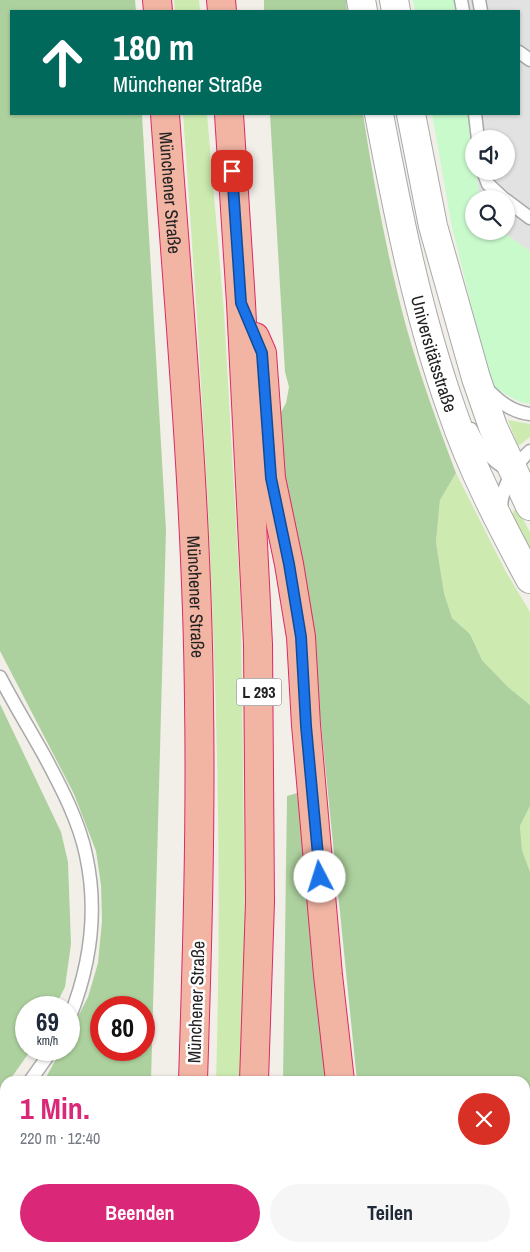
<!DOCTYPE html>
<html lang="de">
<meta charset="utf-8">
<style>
:root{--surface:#fff;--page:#f6f6f7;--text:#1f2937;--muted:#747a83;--accent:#db2777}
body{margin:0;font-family:"Archivo Narrow",sans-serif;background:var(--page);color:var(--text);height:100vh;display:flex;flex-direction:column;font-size:19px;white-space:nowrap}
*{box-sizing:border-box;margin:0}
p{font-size:16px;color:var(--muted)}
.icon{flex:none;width:28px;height:28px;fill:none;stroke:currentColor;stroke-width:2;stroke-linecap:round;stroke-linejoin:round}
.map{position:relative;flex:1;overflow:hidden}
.sheet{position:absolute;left:0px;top:1076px;width:530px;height:176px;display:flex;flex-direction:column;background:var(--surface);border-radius:15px 15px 0 0;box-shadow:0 1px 4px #0004}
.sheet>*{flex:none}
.banner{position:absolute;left:10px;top:10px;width:510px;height:105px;border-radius:0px;box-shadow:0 1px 4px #0004;background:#00695c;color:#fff;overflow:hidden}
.buttons{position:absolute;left:465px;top:130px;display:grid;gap:10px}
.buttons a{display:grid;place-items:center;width:50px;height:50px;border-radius:50%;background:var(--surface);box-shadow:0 1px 4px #0004;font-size:25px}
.speed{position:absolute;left:15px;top:996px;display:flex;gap:10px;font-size:25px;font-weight:700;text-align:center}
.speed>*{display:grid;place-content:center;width:65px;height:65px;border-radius:50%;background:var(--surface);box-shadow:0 1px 4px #0004;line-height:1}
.speed small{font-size:12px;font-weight:400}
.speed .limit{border:8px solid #d22;background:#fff;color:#111}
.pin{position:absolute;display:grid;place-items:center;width:42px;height:42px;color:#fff;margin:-21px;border-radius:10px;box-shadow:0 2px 8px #0006}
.me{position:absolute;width:55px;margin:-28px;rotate:355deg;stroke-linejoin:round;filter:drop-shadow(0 0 4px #0008)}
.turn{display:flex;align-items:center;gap:18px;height:105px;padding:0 20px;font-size:22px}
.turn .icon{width:65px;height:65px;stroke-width:2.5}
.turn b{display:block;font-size:35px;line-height:42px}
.round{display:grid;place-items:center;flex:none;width:52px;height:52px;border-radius:26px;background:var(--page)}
.summary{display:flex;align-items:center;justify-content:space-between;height:85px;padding:0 20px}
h1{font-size:30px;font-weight:700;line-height:38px;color:var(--accent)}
.button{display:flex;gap:10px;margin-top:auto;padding:10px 20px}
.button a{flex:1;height:58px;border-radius:30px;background:var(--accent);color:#fff;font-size:20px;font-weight:700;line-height:58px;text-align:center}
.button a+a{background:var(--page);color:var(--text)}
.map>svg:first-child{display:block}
.grass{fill:#cdebb0}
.forest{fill:#add19e;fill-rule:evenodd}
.park{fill:#c8facc}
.parking{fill:#e2e2e2}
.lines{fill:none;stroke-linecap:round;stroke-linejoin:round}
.service-casing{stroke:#a9a9a9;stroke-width:15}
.tertiary-casing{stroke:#a9a9a9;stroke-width:30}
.trunk-casing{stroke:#dc2a67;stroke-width:30}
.service{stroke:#fff;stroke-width:12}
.tertiary{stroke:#fff;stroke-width:28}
.trunk{stroke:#f2b4a3;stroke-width:28}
.route-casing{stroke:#114b97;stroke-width:12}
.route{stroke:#1a73e8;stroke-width:9}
.labels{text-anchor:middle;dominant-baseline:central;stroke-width:5;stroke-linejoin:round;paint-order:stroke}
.shield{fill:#fff;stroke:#646464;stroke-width:1}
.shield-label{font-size:16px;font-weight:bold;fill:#222}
.street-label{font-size:18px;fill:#222;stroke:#fff}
</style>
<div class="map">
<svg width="530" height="1252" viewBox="0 0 530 1252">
<rect width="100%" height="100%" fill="#f2efe9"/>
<g class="grass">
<polygon points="174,0 199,0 200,11 175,11"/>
<path d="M 183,114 L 207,114 L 224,312 L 241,609 L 245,919 L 242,1081 L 216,1081 C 226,758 206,436 183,114 Z"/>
<polygon points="508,420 530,424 530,437 518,446"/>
<polygon points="456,473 506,572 530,612 530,705 508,687 482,660 470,634 452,618 444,593 436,542 440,500"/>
<polygon points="517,509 530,532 530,565 511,517 514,510"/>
<polygon points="530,806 530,872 522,850 520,826"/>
<polygon points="530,1173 530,1239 525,1243 525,1195"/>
<polygon points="381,1248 518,1248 511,1252 384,1252"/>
</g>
<g class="forest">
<path d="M 0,0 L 135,0 L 136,11 L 11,11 L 11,114 L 142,114 L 166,530 L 151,1081 L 44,1081 L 61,1050 L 69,1050 L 69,1034 L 88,997 L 98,963 L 102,921 L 101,885 L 96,851 L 74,794 L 0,651 ZM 101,1008 L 144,1008 L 144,1050 L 101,1050 Z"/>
<polygon points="264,0 346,0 347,11 264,11"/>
<path d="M 270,114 L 363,114 C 374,185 387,256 406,326 C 420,376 438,425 456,473 L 440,500 L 436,542 L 444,593 L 452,618 L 470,634 L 482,660 L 508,687 L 530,705 L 530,806 L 520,826 L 522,850 L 530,872 L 530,1173 L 525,1195 L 525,1081 L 357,1081 L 313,645 L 301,554 L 283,472 L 280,414 L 286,403 L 289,387 L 285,372 Z"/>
<polygon points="0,704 61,832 68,862 71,944 65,987 55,1007 26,1008 26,1050 31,1050 9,1081 5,1081 5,1087 0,1093"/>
<polygon points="297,793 312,926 325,1081 283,1081 287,796"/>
<polygon points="5,1129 5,1248 146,1248 146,1252 0,1252 0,1134"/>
<polygon points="275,1248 339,1248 340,1252 275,1252"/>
</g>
<g class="park">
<polygon points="413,0 454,0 455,11 415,11"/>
<polygon points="432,114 469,114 474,153 474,171 476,171 480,199 474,199 474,231 502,231 530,251 530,404 520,402 496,389 485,362 452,227"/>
</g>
<polygon class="parking" points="469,0 530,0 530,251 502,231 506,231 506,199 480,199 476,171 506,171 506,139 474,139 474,153 469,114 519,114 519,11 471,11"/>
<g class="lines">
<g class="service-casing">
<g id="service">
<polyline points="461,0 463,11"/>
<polyline points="479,0 481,11"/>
<polyline points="519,52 530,60"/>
<polyline points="475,114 478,139"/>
<polyline points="483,171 488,184 504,199"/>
<polyline points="506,200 530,218"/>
<path d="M 486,388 C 499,401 511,412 530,414"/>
<path d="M 471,429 C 478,444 491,461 507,469"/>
<path d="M 501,512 C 500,490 513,466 530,451"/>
<path d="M 0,677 C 14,704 30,730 45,757 C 61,787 79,821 86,855 C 98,910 90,967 69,1019"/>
<polyline points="30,1081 52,1050"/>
<polyline points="0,1118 5,1112"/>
</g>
</g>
<g class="tertiary-casing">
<g id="tertiary">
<polyline points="361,0 363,11"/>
<polyline points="394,0 396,11"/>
<path id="s1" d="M 379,114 C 398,214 418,315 452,411 C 472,470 501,525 530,579"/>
<polyline points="411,114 433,226 476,378 493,427 530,506"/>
</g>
</g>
<g class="trunk-casing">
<g id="trunk">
<polyline points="157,0 158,11"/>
<polyline points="221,0 222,11"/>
<path id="s2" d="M 165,114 C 179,309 197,505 199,702 C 201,828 197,955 193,1081"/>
<polyline points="229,114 241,303 258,644 260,902 254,1081"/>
<polyline points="255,337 262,353 271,478 289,564 301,637 306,725 328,975 340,1081"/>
<polyline points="367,1248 370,1252"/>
<polyline points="188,1252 188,1248"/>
<polyline points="248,1252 248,1248"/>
</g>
</g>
<use href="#service" class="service"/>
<use href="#tertiary" class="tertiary"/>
<use href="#trunk" class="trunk"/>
</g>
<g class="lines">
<g class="route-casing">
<polyline id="route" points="232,171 241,303 262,353 271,478 289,564 301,637 306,726 320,877"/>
</g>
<use href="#route" class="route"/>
</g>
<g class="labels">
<rect class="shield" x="236.5" y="678.5" width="45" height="27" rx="4"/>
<g class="shield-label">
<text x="259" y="692">L 293</text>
</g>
<g class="street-label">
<text stroke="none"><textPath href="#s2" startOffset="79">Münchener Straße</textPath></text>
<text stroke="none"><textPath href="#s1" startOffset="246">Universitätsstraße</textPath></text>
<text stroke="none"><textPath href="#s2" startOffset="484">Münchener Straße</textPath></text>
<text transform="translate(196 1002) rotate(-88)">Münchener Straße</text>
</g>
</g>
</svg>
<div class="buttons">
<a><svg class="icon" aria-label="sound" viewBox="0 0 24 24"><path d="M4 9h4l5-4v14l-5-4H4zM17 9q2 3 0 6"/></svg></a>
<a><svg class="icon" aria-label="search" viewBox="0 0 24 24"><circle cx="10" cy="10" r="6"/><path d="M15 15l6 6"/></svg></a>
</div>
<div class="speed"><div>69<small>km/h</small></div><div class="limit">80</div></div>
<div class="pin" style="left:232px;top:171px;background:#d93025"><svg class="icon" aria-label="arrive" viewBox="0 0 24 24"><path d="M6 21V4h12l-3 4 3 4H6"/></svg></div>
<svg class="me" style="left:320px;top:877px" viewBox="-20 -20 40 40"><circle r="19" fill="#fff"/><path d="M0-13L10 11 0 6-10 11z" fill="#1a73e8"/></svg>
<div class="banner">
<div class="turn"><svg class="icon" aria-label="ahead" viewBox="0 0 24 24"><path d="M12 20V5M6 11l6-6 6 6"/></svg><div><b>180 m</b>Münchener Straße</div></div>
</div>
<section class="sheet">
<div class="summary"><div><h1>1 Min.</h1><p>220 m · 12:40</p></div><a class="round" style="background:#d93025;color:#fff"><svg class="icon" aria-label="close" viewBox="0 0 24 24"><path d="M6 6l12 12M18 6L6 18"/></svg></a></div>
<div class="button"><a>Beenden</a><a>Teilen</a></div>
</section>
</div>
